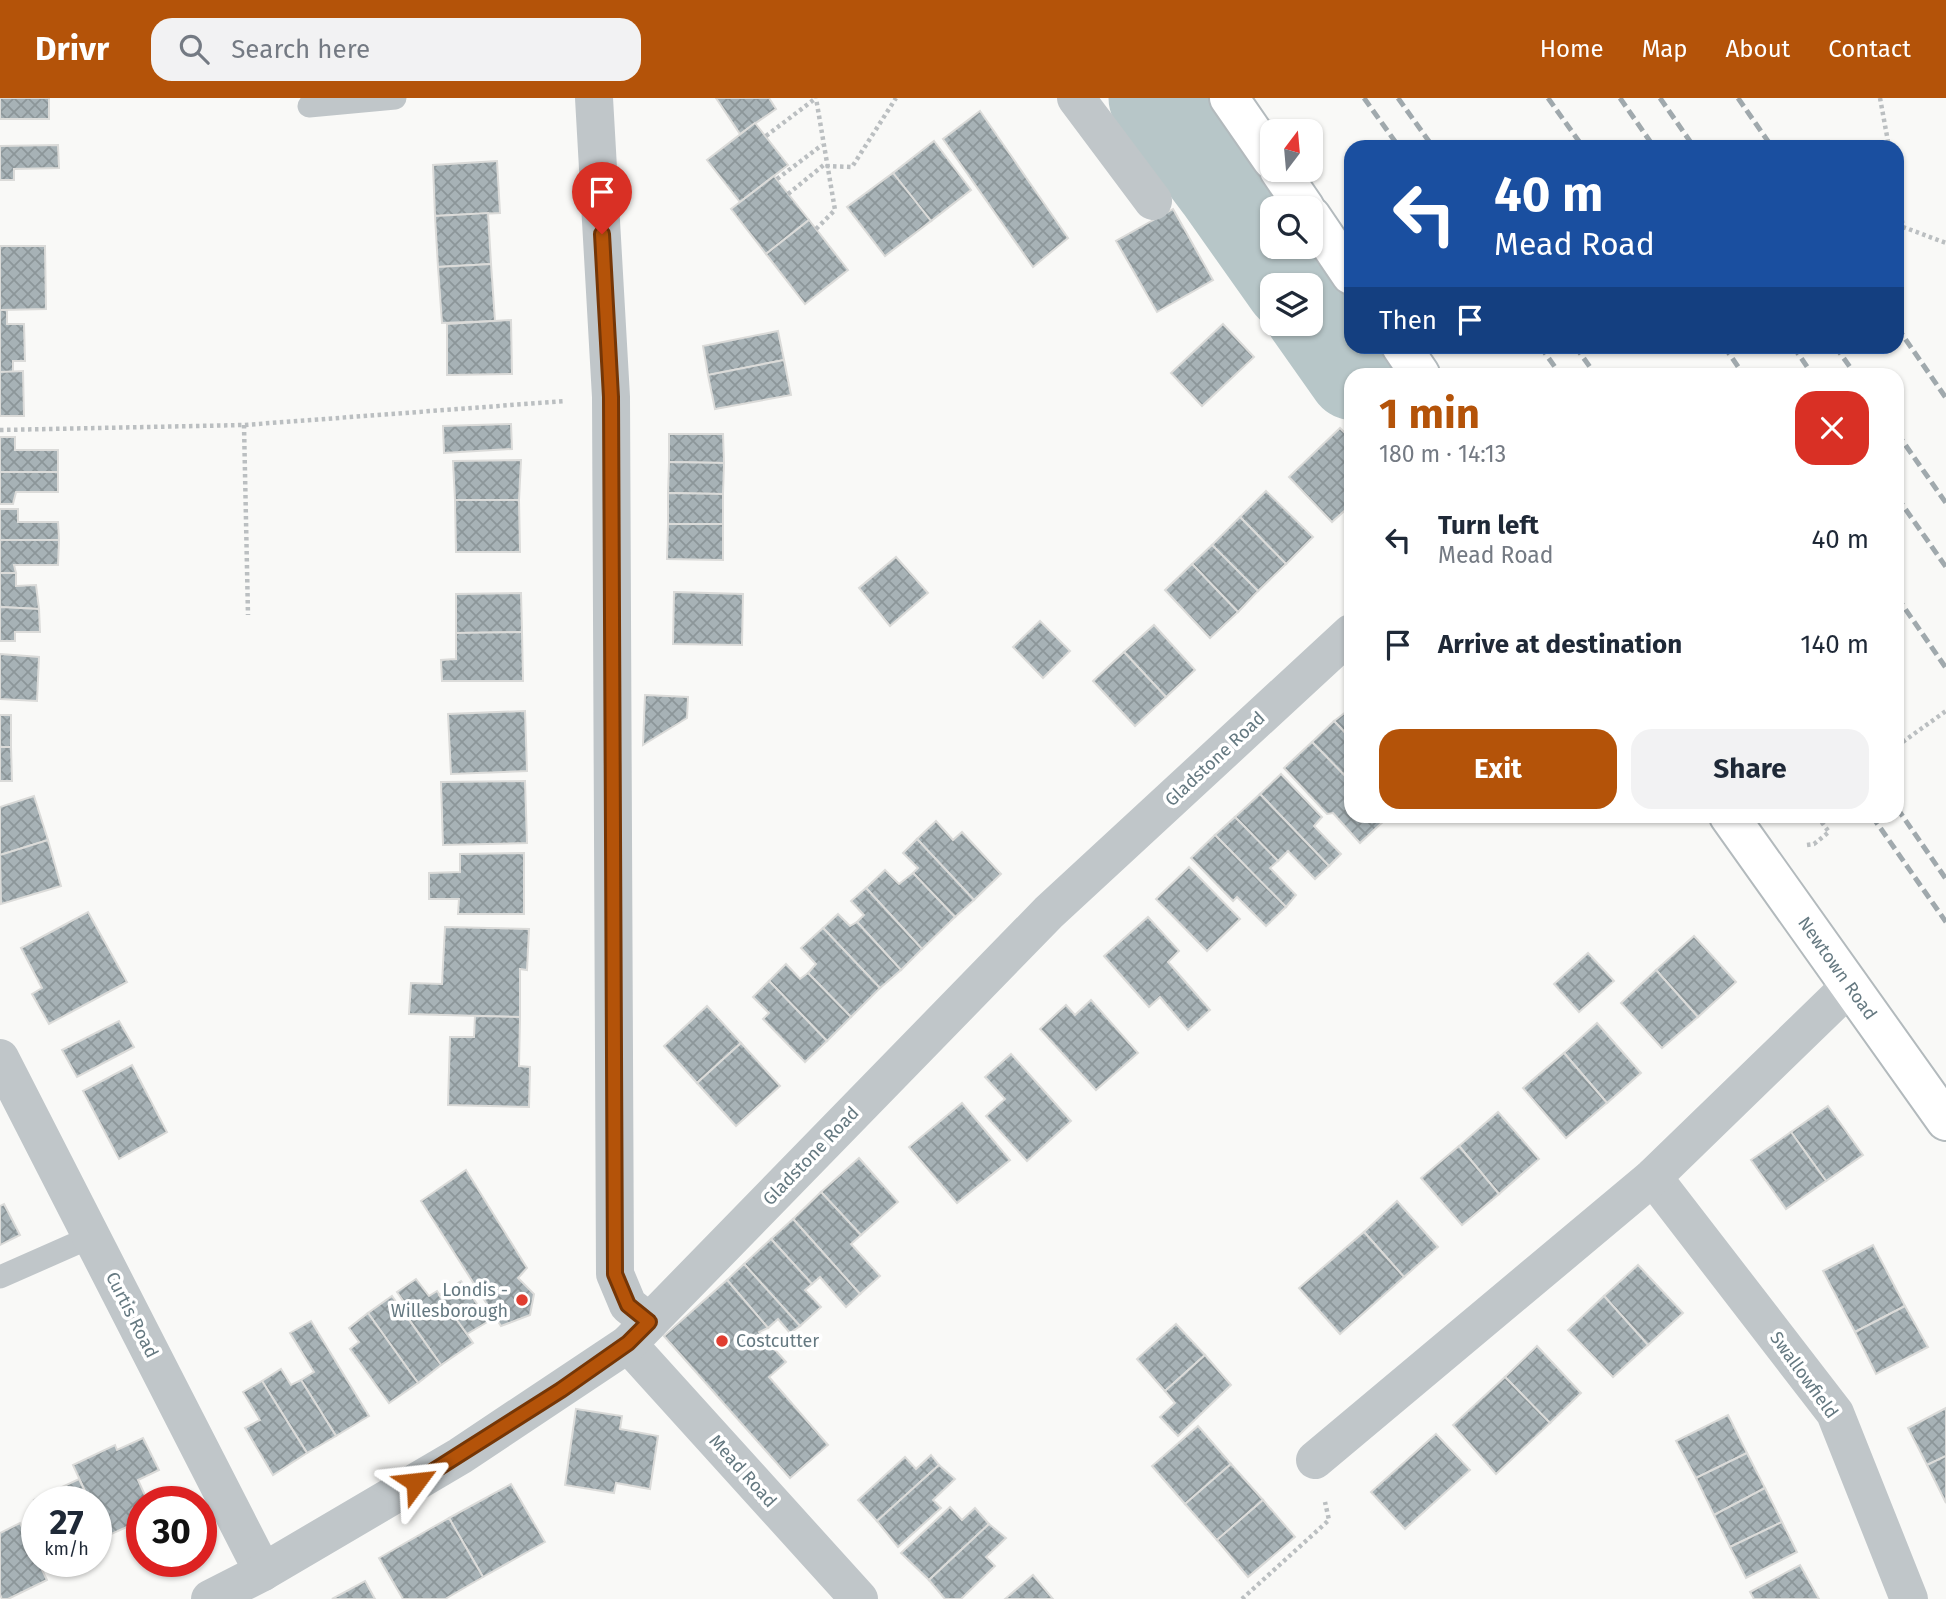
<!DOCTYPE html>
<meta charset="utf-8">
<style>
:root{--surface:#fff;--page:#f2f2f3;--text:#1f2937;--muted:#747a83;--accent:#b45309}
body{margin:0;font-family:"Fira Sans",sans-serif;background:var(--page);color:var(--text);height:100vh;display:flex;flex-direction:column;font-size:26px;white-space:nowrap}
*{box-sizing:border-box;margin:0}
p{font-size:23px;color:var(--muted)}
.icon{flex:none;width:38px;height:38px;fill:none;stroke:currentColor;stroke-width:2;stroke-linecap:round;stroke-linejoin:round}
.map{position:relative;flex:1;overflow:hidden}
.sheet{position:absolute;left:1344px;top:270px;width:560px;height:455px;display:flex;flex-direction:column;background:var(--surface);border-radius:21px;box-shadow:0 2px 5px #0004}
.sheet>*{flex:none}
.hud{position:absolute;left:1344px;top:42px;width:560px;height:214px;border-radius:21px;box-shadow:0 2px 5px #0004;background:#1a4fa0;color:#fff;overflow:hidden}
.needle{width:46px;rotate:16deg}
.buttons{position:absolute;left:1260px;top:21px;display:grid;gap:14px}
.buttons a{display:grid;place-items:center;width:63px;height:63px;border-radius:14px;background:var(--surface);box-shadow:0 2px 5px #0004;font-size:35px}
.speed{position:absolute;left:21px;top:1388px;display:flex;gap:14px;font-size:35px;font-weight:700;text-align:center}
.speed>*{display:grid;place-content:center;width:91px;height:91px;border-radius:50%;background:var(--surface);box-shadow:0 2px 5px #0004;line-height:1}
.speed small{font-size:18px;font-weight:400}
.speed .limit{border:10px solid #d22;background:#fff;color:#111}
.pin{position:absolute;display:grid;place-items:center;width:60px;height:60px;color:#fff;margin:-72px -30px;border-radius:50% 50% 50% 0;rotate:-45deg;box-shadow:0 0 7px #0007}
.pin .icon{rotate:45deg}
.me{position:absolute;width:77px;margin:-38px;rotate:60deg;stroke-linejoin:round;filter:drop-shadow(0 0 5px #0008)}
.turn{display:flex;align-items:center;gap:24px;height:147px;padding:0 35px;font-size:32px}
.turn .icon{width:91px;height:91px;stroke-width:2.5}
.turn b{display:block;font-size:49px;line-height:60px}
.then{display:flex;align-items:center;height:66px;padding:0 35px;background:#0003;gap:14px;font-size:26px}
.round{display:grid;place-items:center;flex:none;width:74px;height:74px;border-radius:21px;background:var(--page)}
.summary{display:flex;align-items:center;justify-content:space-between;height:119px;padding:0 35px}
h1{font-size:42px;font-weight:700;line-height:52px;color:var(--accent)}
.primary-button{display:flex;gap:14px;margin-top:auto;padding:14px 35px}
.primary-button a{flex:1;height:80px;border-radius:21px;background:var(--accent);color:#fff;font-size:28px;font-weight:700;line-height:80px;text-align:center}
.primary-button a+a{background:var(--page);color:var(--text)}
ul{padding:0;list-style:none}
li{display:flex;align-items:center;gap:21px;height:105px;padding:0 35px}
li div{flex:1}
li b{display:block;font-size:26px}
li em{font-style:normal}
header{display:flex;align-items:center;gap:42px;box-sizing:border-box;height:98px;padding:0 35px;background:var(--accent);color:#fff}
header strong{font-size:33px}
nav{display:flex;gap:38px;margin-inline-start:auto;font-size:24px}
.search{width:490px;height:63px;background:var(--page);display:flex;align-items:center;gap:18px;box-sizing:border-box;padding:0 24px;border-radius:21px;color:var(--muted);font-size:26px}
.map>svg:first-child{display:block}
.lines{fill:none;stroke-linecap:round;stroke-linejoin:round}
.river{stroke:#b7c6c8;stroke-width:93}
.building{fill:url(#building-cross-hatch);stroke:#dbdbd9;stroke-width:2}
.secondary-casing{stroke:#b3babd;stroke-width:42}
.path{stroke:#bbbfc1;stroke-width:4.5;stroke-dasharray:3.5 3.5;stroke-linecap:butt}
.lane{stroke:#c0c6c9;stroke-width:23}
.street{stroke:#c0c6c9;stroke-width:38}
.secondary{stroke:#fff;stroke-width:38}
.rail{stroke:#a0a9ad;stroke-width:5;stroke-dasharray:10 5;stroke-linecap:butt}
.route-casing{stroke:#753606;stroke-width:18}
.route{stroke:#b45309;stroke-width:12}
.poi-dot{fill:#e03d30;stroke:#fff;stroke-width:2.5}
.labels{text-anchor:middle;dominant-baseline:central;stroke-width:7;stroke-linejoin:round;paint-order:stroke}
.street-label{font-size:18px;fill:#657981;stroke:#fff}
.poi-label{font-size:18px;fill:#657981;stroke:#fff;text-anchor:end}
</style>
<header>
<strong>Drivr</strong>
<div class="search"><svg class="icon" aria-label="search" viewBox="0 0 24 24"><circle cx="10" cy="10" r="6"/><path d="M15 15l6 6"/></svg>Search here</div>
<nav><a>Home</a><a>Map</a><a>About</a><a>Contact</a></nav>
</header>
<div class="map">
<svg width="1946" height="1501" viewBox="0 0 1946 1501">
<defs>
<pattern id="building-cross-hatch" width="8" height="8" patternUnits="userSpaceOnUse" patternTransform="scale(1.75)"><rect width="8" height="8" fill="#a7b2b6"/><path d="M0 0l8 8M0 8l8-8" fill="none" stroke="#8c9699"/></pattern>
</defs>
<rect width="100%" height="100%" fill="#f9f9f7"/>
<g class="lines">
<g class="river">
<polyline points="1155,0 1221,88 1291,187"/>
<polyline points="1311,215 1354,276"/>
</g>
</g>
<g class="building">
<rect x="0" y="0" width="49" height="21"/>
<polygon points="716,0 769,0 776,11 740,36"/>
<polygon points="980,13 1068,140 1033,169 943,41"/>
<polygon points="755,25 788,67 740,104 707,62"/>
<polygon points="934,43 971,92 931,123 893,75"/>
<polygon points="58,47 59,70 14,71 14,82 0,82 0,48"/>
<polygon points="497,63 500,115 435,118 433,67"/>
<polygon points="893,75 931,123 885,158 847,109"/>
<polygon points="774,78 809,122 766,156 731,111"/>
<polygon points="1173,111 1213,182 1157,214 1116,143"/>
<polygon points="488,115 491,166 438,169 435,118"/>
<polygon points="809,122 848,172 805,206 766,156"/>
<polygon points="0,148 45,148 46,211 0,212"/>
<polygon points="491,166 495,223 442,225 438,169"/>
<polygon points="0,212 7,212 7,226 24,226 25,263 13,263 13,274 0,274"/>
<polygon points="511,222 512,276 447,277 447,226"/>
<polygon points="1223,226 1254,259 1202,308 1171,275"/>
<polygon points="778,233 784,262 708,277 703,248"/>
<polygon points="784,262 791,297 715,311 708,277"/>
<polygon points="23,273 24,318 0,318 0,274"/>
<polygon points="511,326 512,351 444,355 443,328"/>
<polygon points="1340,330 1351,341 1351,407 1332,424 1289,379"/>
<polygon points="669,336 723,336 724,365 669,364"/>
<polygon points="0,339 15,339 15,352 58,352 58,374 0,374"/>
<polygon points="521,362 519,402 455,402 453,363"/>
<polygon points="669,364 724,365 723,396 668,395"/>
<polygon points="0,374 58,374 58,394 16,394 13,406 0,406"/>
<polygon points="1266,393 1313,439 1286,466 1240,419"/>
<polygon points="668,395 723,396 723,426 668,426"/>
<polygon points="455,402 519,402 520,454 456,454"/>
<polygon points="0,411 18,411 18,424 58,424 59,442 0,442"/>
<polygon points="1240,419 1286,466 1258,493 1212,447"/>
<polygon points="668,426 723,426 723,462 667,461"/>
<polygon points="0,442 59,442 58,467 14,467 16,475 0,475"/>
<polygon points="1212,447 1258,493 1238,514 1192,466"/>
<polygon points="896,459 928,495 890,528 859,490"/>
<polygon points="1192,466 1238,514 1210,540 1165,492"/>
<polygon points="0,475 16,475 16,488 36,487 39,511 0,509"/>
<polygon points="674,494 743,496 742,547 673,546"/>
<polygon points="521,495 522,534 456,535 456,496"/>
<polygon points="0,509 39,511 40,534 15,534 15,543 0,543"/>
<polygon points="1040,523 1070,553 1043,580 1013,549"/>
<polygon points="1154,527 1195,572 1166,599 1124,554"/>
<polygon points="522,534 523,583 442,583 441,562 456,561 456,535"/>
<polygon points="1124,554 1166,599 1135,628 1093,583"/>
<polygon points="0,556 39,559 37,603 0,601"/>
<polygon points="645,597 688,599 687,620 643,647"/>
<polygon points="1351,610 1351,641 1334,623"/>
<polygon points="525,613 527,673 451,676 448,616"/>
<rect x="0" y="617" width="11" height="32"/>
<polygon points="1334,623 1351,641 1351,684 1312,644"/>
<polygon points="1312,644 1351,684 1351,718 1383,718 1386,721 1360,745 1333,715 1327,716 1284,670"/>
<polygon points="0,649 11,649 12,683 0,683"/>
<polygon points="1281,676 1322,719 1314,728 1341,756 1329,768 1260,696"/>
<polygon points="525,683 527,745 443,747 441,684"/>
<polygon points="1260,696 1329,768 1315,781 1288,753 1278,763 1235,719"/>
<polygon points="34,698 48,742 0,757 0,709"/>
<polygon points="1235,719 1278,763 1270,770 1296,797 1286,809 1215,737"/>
<polygon points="936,723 953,742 962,734 1001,776 974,802 917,741"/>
<polygon points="1215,737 1286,809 1266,828 1237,799 1233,803 1191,760"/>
<polygon points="917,741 974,802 955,819 913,775 918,770 903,755"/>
<polygon points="48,742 61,788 1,806 0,757"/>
<polygon points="524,755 524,816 458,816 459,801 429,801 429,775 460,774 460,756"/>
<polygon points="1189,769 1240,821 1207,853 1156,801"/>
<polygon points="885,772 899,786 913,775 955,819 922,851 866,790"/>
<polygon points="866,790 922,851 901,872 857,824 864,817 851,803"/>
<polygon points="88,814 127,884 49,926 32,896 42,890 21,850"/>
<polygon points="838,816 850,828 857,824 901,872 880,890 823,830"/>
<polygon points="1148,819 1179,853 1168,864 1210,912 1188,932 1160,899 1149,909 1104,858"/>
<polygon points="445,829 529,831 527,872 520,871 520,919 409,916 411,885 442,886"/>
<polygon points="823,830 880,890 851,919 808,875 816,866 801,850"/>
<polygon points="1694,838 1736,884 1698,919 1656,872"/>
<polygon points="1588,855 1614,883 1579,914 1554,886"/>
<polygon points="786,866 800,881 808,875 851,919 827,943 769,883"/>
<polygon points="1656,872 1698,919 1662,950 1621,905"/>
<polygon points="769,883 827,943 805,964 763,921 769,915 753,899"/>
<polygon points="1091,902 1138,955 1096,992 1040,931 1066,907 1075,917"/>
<polygon points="707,908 741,945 697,985 664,948"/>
<polygon points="475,918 520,919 519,968 530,969 529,1009 448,1007 450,939 474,939"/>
<polygon points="119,923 134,949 77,979 62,952"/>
<polygon points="1597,925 1641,975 1607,1005 1564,955"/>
<polygon points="741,945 780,988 736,1028 697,985"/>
<polygon points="1564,955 1607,1005 1566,1040 1523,990"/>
<polygon points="1011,956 1071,1023 1027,1063 986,1018 1005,1001 985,979"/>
<polygon points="132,967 167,1034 119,1061 83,993"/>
<polygon points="962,1005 1010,1062 957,1105 909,1049"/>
<polygon points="1828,1008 1863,1057 1826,1083 1791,1034"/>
<polygon points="1498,1014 1539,1061 1499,1096 1459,1048"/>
<polygon points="1791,1034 1826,1083 1786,1111 1751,1062"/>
<polygon points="1459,1048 1499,1096 1462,1127 1421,1080"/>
<polygon points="859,1060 898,1104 861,1137 821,1094"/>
<polygon points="466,1072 527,1170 518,1180 534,1196 530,1217 501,1228 421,1103"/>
<polygon points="821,1094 861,1137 851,1146 880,1178 860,1196 793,1121"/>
<polygon points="1397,1103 1438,1149 1404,1179 1364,1134"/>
<polygon points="4,1106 20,1137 0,1147 0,1108"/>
<polygon points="793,1121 860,1196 846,1209 820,1179 812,1186 771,1141"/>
<polygon points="1364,1134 1404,1179 1340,1236 1299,1190"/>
<polygon points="771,1141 812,1186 805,1192 821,1209 800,1228 744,1166"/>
<polygon points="1873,1147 1905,1208 1855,1234 1823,1173"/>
<polygon points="744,1166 800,1228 790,1235 778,1221 768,1230 727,1182"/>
<polygon points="1638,1167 1683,1215 1648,1247 1604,1198"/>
<polygon points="416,1181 429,1198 437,1193 473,1245 441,1267 406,1217 411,1214 397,1194"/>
<polygon points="727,1182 768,1230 759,1234 786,1264 769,1279 828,1347 790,1380 664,1238"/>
<polygon points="461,1183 489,1223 467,1236 439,1197"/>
<polygon points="392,1198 441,1267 418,1285 368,1215"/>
<polygon points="1604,1198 1648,1247 1613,1279 1568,1232"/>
<polygon points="1905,1208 1928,1249 1876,1276 1855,1234"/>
<polygon points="368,1215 418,1285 389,1305 350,1251 359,1244 349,1230"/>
<polygon points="311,1223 369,1318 336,1338 301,1282 314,1274 290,1235"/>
<polygon points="1176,1226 1205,1257 1165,1293 1137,1261"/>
<polygon points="1537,1248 1581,1295 1550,1325 1505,1279"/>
<polygon points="1205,1257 1231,1287 1178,1338 1160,1319 1175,1305 1165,1293"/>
<polygon points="281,1271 291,1287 301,1282 336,1338 307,1355 262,1283"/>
<polygon points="1505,1279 1550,1325 1496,1376 1453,1327"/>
<polygon points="262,1283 307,1355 273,1377 245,1330 260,1322 243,1294"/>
<polygon points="1946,1310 1946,1358 1927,1367 1908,1330"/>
<polygon points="576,1311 622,1318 620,1331 658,1338 650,1391 616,1385 614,1395 565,1387"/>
<polygon points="1728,1317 1747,1355 1696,1380 1676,1343"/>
<polygon points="1198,1328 1231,1366 1185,1406 1152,1368"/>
<polygon points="1436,1336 1470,1372 1405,1431 1371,1394"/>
<polygon points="143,1340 159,1372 138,1382 148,1404 142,1404 142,1422 107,1438 96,1417 96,1404 90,1404 73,1367 115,1347 117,1352"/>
<polygon points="1747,1355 1765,1390 1714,1417 1696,1380"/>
<polygon points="931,1357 939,1367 877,1423 858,1402 905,1359 916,1371"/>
<polygon points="1946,1358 1946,1405 1927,1367"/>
<polygon points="1231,1366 1263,1402 1217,1442 1185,1406"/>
<polygon points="939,1367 955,1381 933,1402 941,1410 898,1449 877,1423"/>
<polygon points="79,1381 90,1404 37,1404 37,1408 34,1402"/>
<polygon points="511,1386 545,1444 483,1479 449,1420"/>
<polygon points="1765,1390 1782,1424 1730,1449 1714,1417"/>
<polygon points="1263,1402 1295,1439 1248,1479 1217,1442"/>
<polygon points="950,1409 962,1422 975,1410 989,1426 929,1482 901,1455"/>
<polygon points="96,1417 107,1438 96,1443"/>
<polygon points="449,1420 483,1479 445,1501 403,1501 379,1460"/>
<polygon points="1782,1424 1797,1454 1746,1480 1730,1449"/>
<polygon points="20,1425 47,1482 8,1501 2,1501 0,1496 0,1435"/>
<polygon points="989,1426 1006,1440 986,1459 995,1468 961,1501 945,1501 929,1482"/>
<polygon points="1800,1467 1819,1501 1754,1501 1750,1494"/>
<polygon points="1033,1477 1053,1501 1005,1501"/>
<polygon points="365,1483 375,1501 332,1501"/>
</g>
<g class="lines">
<g class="secondary-casing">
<g id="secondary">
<polyline points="1229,0 1272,62"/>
<polyline points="1279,72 1305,110"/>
<polyline points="1311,118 1351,177"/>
<polyline points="1401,248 1420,276"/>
<path id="s1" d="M 1729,718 L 1946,1023"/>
</g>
</g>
<g class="path">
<polyline points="1880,0 1889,49"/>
<polyline points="766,38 816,0"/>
<polyline points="826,68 852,69 896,0"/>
<polyline points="777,81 822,47"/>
<polyline points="1897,94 1903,129 1946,145"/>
<polyline points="788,96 825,66"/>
<polyline points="816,131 835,112 816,0"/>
<polyline points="244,327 248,517"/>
<polyline points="0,332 244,327 565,303"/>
<polyline points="1897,648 1946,613"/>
<polyline points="1790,718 1793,721 1797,718"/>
<polyline points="1807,747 1814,746 1829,734 1817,718"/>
<polyline points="1242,1501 1329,1422 1325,1404"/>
</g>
<g class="lane">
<polyline points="309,8 395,0"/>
<polyline points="0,1179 93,1138"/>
</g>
<g class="street">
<polyline points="594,0 611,299 615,1176 628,1207 649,1224"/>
<polyline points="1076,0 1153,103"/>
<polyline points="0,960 263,1474"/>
<polyline points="1653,1079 1835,1315 1909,1501"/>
<polyline points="628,1246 859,1501"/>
<polyline points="1315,1362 1653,1079 1850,888"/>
<polyline points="210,1501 263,1474 460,1358 628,1246 1049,814 1351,535"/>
</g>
<use href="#secondary" class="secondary"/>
<g class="rail">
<polyline points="1364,0 1399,49"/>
<polyline points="1398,0 1433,49"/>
<polyline points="1548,0 1583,49"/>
<polyline points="1620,0 1654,49"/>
<polyline points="1660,0 1694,49"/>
<polyline points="1738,0 1772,49"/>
<polyline points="1897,229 1946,300"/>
<polyline points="1540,248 1560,276"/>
<polyline points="1575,248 1595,276"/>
<polyline points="1724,248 1743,276"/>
<polyline points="1793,248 1812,276"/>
<polyline points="1835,248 1855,276"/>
<polyline points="1897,335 1946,405"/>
<polyline points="1897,399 1946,469"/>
<polyline points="1897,499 1946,570"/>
<polyline points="1897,710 1946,781"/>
<polyline points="1872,718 1946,824"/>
</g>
</g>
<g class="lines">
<g class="route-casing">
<polyline id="route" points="416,1384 561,1292 628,1245 649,1224 628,1207 615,1176 611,299 602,136"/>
</g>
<use href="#route" class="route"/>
</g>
<g class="poi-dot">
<circle cx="522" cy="1202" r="7"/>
<circle cx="722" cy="1243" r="7"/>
</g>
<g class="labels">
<g class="street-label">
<text transform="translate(1215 661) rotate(-43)">Gladstone Road</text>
<text stroke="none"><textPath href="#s1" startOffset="187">Newtown Road</textPath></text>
<text transform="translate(811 1058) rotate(-46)">Gladstone Road</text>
<text transform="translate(132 1217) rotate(63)">Curtis Road</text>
<text transform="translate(1804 1277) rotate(54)">Swallowfield</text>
<text transform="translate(743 1373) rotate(48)">Mead Road</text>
</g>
<g class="poi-label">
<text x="508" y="1192">Londis -<tspan x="508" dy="21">Willesborough</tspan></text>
<text x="736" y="1243" text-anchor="start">Costcutter</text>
</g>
</g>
</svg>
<div class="buttons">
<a><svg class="needle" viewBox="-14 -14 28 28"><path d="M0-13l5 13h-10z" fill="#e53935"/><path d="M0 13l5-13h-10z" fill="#747a83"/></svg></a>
<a><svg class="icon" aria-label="search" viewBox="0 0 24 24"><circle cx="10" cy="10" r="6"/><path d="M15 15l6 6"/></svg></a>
<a><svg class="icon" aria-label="layers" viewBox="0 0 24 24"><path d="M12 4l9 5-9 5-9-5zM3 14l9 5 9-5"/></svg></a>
</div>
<div class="speed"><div>27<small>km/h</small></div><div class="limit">30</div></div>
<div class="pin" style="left:602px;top:136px;background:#d93025"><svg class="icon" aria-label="arrive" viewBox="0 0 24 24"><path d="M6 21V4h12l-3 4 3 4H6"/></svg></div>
<svg class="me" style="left:416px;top:1384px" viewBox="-20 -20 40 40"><path d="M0-17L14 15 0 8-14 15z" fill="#b45309" stroke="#fff" stroke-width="4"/></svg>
<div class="hud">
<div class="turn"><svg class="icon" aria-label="left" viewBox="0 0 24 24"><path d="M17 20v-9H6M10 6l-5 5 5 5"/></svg><div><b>40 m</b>Mead Road</div></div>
<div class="then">Then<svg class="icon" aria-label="arrive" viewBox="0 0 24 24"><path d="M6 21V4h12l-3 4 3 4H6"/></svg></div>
</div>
<section class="sheet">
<div class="summary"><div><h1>1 min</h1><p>180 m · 14:13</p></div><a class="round" style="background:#d93025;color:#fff"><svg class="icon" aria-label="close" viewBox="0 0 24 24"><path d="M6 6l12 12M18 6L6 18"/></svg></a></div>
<ul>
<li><svg class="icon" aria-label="left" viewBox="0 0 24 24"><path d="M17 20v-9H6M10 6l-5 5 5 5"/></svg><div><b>Turn left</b><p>Mead Road</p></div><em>40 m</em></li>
<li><svg class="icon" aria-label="arrive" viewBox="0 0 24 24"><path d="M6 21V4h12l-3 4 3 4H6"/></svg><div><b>Arrive at destination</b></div><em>140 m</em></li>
</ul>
<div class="primary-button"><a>Exit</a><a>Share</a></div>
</section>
</div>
